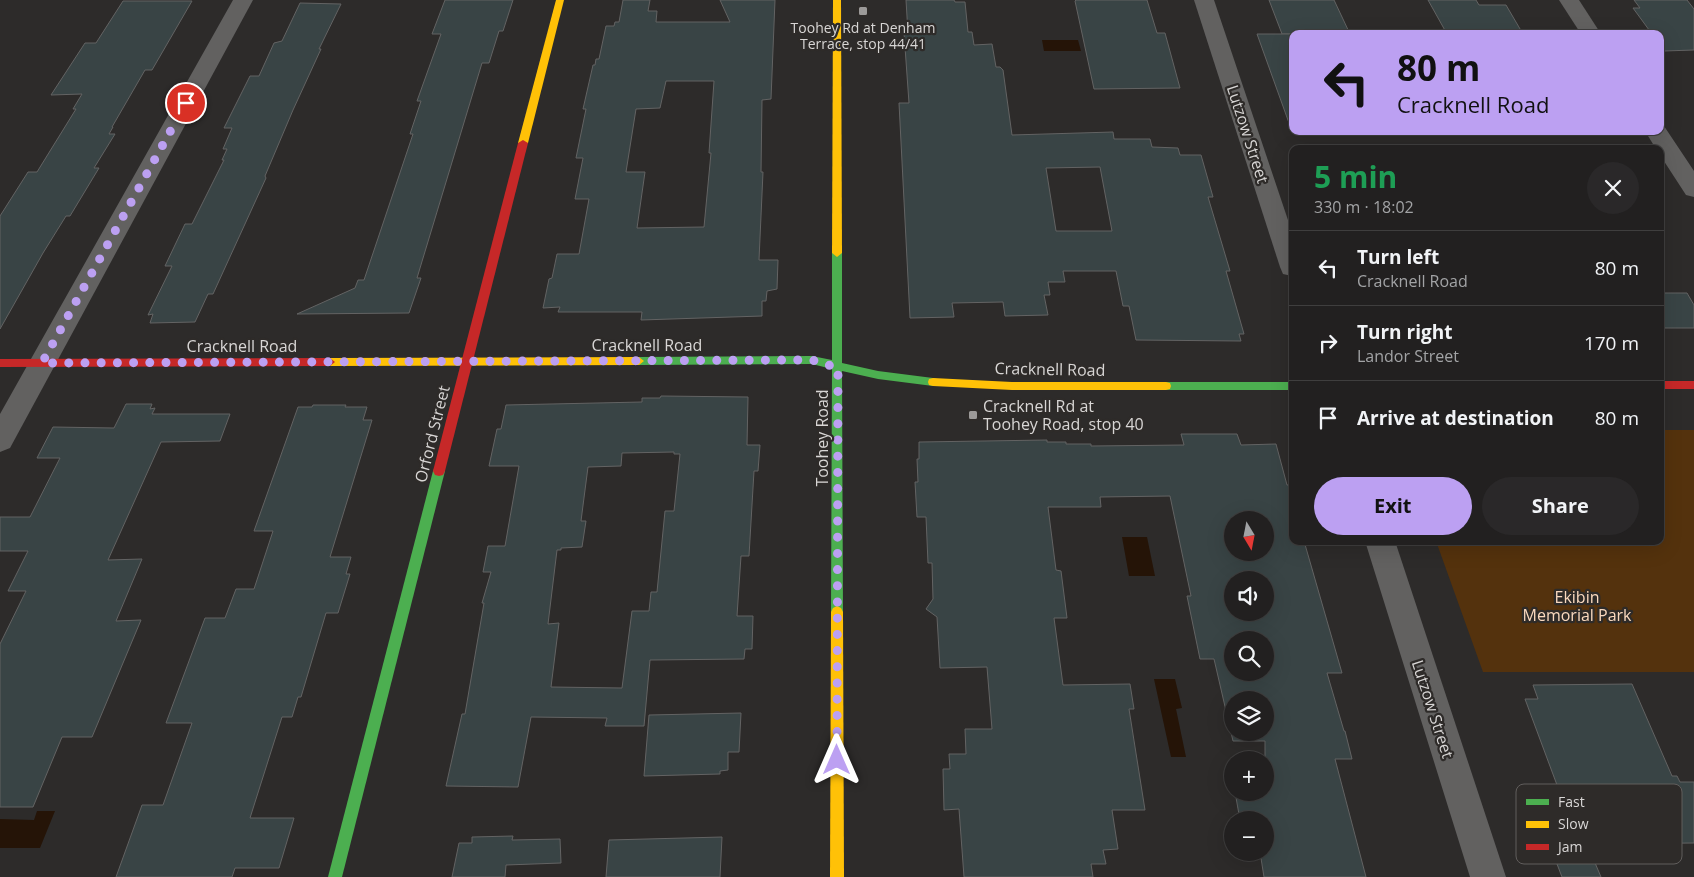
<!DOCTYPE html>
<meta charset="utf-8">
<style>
:root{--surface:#222020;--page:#2a2829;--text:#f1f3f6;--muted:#a2a3a5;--line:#3f3e3e;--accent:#bca0f2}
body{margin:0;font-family:"Open Sans",sans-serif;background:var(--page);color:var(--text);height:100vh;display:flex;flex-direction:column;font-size:19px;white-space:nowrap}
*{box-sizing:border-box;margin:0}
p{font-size:16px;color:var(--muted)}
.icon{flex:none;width:28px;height:28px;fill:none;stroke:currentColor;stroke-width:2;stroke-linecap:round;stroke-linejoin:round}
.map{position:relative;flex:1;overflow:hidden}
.panel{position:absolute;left:1289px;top:145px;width:375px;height:400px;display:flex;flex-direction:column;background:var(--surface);border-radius:10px;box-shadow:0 5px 20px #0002,0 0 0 1px var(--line)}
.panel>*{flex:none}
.top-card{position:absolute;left:1289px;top:30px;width:375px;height:105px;border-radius:10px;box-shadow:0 5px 20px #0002,0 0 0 1px var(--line);background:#bca0f2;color:#111;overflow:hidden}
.needle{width:32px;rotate:170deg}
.fabs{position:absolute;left:1224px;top:511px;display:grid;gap:10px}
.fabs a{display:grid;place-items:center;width:50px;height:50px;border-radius:50%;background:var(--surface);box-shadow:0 5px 20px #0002,0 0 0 1px var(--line);font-size:25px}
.pin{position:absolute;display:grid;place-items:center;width:42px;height:42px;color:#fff;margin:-21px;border:2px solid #fff;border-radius:50%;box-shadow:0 1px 5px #0007}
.me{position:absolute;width:55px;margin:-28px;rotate:0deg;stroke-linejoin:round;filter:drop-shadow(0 0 4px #0008)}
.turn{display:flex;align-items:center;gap:18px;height:105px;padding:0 25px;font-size:22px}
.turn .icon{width:65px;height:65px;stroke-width:2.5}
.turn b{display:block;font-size:35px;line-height:42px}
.round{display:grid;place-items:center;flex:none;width:52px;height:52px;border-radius:26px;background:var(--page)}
.headline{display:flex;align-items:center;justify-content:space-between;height:85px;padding:0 25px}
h1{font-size:30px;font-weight:700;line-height:38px;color:#1e9e55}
.action{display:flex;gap:10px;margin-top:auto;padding:10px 25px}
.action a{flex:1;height:58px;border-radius:30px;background:var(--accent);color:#111;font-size:20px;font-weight:700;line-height:58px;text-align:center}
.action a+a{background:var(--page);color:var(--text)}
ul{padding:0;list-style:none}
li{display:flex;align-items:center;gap:15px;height:75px;padding:0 25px;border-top:1px solid var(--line)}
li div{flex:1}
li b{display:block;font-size:19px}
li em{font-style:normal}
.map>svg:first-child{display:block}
.green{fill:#54320d}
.water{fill:#251407}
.building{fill:#394445;stroke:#636363;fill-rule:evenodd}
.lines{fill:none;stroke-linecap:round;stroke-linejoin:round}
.street{fill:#626160;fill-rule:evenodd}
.fast{fill:#4caf50;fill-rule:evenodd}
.slow{fill:#ffc107;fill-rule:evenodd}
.jam{fill:#c62828;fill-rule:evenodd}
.route{stroke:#bca0f2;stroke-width:9;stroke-dasharray:0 16.2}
.poi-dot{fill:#9c9a99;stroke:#2e2b29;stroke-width:2}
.labels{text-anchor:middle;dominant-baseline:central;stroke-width:4.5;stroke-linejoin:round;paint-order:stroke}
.far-poi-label{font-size:14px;fill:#d8d6d5;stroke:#2e2b29}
.street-label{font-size:16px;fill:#d8d6d5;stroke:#2e2b29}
.poi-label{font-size:16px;fill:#d8d6d5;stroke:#2e2b29;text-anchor:start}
.park-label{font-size:16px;fill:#fad9be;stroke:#2e2b29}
.key{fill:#2e2b29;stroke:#615e5d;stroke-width:1}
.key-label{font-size:14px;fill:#d8d6d5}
</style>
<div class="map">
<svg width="1694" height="877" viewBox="0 0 1694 877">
<rect width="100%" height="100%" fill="#2d2b2a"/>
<polygon class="green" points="1660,430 1694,430 1694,672 1483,672 1436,541 1660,541"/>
<g class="water">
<polygon points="1042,40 1078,40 1081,51 1044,51"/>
<polygon points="1122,537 1147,537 1155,576 1129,576"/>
<polygon points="1154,679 1175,679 1182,708 1176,709 1186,757 1171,757"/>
<polygon points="37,811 55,811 40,848 0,848 0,819 34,820"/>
</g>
<g class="building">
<polygon points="445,0 513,0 503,31 499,31 489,63 482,63 417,278 421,278 409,313 297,314 355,288 358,280 364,280 413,134 410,134 421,101 417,101 441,34 432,34"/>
<path d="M 623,0 L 650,0 L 648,11 L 657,11 L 656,22 L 730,22 L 720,0 L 775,0 L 771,99 L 762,100 L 761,172 L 763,172 L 759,260 L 778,260 L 777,289 L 767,291 L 766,301 L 762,301 L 762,316 L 641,320 L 642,312 L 558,312 L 560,307 L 543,308 L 549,279 L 552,278 L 557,254 L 579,254 L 589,199 L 575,199 L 583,158 L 576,158 L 586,109 L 583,109 L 593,65 L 595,65 L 596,59 L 599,59 L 606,26 L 614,26 L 615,22 L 619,22 ZM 666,81 L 714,81 L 709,153 L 711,153 L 704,227 L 637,228 L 645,172 L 626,172 L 636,109 L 660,108 Z"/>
<path d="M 906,0 L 954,0 L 955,2 L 965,2 L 968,32 L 972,32 L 974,45 L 992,44 L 996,67 L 1000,67 L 1003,70 L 1012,135 L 1113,132 L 1114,139 L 1150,139 L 1152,147 L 1178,148 L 1180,155 L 1201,155 L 1213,197 L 1208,197 L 1230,271 L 1226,271 L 1244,334 L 1239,334 L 1241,341 L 1136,340 L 1129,306 L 1123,306 L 1116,271 L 1063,271 L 1065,282 L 1048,282 L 1050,295 L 1044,295 L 1048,315 L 1005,316 L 1003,302 L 952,303 L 954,317 L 910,318 L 899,103 L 909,103 L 904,33 L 908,33 ZM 1100,167 L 1112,231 L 1056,231 L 1046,168 Z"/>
<polygon points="1076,0 1147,0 1157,33 1165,33 1180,88 1094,89 1075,1"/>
<polygon points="1269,0 1334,0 1350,34 1282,34"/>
<polygon points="1428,0 1476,0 1479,5 1506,5 1523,34 1447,34"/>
<polygon points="1634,0 1687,0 1694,9 1694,50 1664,51 1660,45 1660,34 1652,34 1633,8 1640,8"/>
<polygon points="123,1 192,1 152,70 145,70 112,127 113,127 109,134 115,134 94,168 99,168 70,216 66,216 43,253 0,329 0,216 28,172 37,172 76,109 73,109 82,94 51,95 85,43 96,43"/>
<polygon points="300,3 341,4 319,49 321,49 293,110 265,176 266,178 213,294 208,294 195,322 150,323 153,314 148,315 172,266 165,266 185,224 192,224 224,160 222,160 227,149 223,149 232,128 224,128 250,76 259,76 274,43 282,41"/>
<polygon points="1257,34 1292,34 1292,123 1289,123"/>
<polygon points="1660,293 1687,293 1694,305 1694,328 1660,328"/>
<path d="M 661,396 L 748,397 L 747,445 L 760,445 L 758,471 L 754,471 L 749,556 L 741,556 L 737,616 L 753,616 L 752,649 L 745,649 L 744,659 L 650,660 L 644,726 L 605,726 L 607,718 L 531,717 L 518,787 L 446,786 L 462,714 L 465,714 L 484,603 L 482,603 L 491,572 L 483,572 L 488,546 L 505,546 L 519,466 L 489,466 L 497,429 L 501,429 L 506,405 L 642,402 L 642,398 L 660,398 ZM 674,452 L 674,454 L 680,454 L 674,511 L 665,511 L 657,592 L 651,592 L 649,611 L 632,611 L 622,688 L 551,687 L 559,623 L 548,624 L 557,550 L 561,550 L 561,548 L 582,547 L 586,521 L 581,521 L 588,467 L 621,466 L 622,453 Z"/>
<polygon points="126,404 152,404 150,409 155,408 152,414 230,414 220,441 161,442 108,560 142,559 116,621 141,620 92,737 62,737 33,807 0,807 0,644 26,591 8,591 28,551 0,551 0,517 30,517 60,458 37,458 53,427 114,428"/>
<polygon points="313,405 346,405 345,407 367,407 363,420 372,420 330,557 351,557 346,574 350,574 338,613 326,613 301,697 298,697 292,717 282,717 250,818 294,818 279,868 235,868 232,877 116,877 142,805 163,805 192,723 166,723 205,618 225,618 236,589 254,589 273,531 254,531 298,407 312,407"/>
<path d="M 1181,434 L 1237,434 L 1241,445 L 1276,444 L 1287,485 L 1292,485 L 1292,541 L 1304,541 L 1342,673 L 1327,673 L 1344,731 L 1345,731 L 1352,759 L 1335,759 L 1366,877 L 1264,877 L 1260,852 L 1265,852 L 1265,820 L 1240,820 L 1235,792 L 1265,792 L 1265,741 L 1233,741 L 1214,659 L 1200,659 L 1187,596 L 1191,596 L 1170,496 L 1100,497 L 1101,507 L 1048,507 L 1056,570 L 1061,571 L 1067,618 L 1054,618 L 1063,685 L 1130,684 L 1134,709 L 1129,709 L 1145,810 L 1112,810 L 1118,849 L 1103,850 L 1106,864 L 1091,864 L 1093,877 L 964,877 L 959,809 L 944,810 L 943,769 L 950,769 L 949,754 L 966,754 L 965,729 L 992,729 L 987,667 L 940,668 L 937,617 L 926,609 L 933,599 L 932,563 L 928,563 L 926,517 L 917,517 L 915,482 L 918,482 L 917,459 L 919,459 L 919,442 L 1047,440 L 1047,442 L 1066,442 L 1066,444 L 1091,444 L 1091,446 L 1184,445 ZM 1232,520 L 1265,520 L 1265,552 L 1232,552 ZM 1232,580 L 1265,580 L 1265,612 L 1232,612 ZM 1232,640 L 1265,640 L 1265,672 L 1232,672 ZM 1232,700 L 1265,700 L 1265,732 L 1232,732 Z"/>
<polygon points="1632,684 1672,776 1677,776 1680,782 1694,782 1694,843 1587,844 1601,877 1562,877 1527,786 1557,785 1525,699 1538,699 1533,685"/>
<polygon points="741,713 739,752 728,752 728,770 720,771 720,774 644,776 649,715"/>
<polygon points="513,836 512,840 560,839 561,863 506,865 505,877 452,877 459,843 472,843 472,837"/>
<polygon points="722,837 720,877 606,877 609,840"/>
</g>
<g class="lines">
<g class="street">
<polygon points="233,0 253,0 10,448 0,452 0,414"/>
<polygon points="1194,0 1214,0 1292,232 1292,276 1283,274 1280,267"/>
<polygon points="1559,0 1579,0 1601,34 1581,34"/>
<polygon points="1660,125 1664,126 1694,171 1694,197 1686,195 1660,155 1660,149 1656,149 1645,131 1660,131"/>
<polygon points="1365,541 1395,541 1506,877 1470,877"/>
</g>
<g class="fast">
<polygon points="837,249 842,253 842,363 878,371 933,378 937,379 938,382 937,385 933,386 878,379 842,371 843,612 841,616 837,618 833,616 831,612 832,369 812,364 639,365 634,361 639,357 812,356 832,360 832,253"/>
<polygon points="1166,382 1292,382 1292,390 1166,390 1162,389 1161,386 1162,383"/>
<polygon points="439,466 443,467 445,471 342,877 328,877 433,471 435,467"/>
</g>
<g class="slow">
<polygon points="556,0 564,0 528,143 523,146 518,143"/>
<polygon points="833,0 841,0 842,253 837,257 832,253"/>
<polygon points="639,357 644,361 639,365 330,366 325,362 330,358"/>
<polygon points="933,378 1012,382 1166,382 1170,383 1171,386 1170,389 1166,390 1012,390 933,386 929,385 928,382 929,379"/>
<polygon points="837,606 841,608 843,612 844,877 830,877 831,612 833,608"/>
</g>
<g class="jam">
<polygon points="523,140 528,143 445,471 443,475 439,476 435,475 433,471 518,143"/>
<polygon points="330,358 335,362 330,366 0,367 0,359"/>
<rect x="1660" y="381" width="34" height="8"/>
</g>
</g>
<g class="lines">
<polyline class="route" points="186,103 42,363 802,360 812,360 838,368 837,760"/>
</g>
<g class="poi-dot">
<rect x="858" y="6" width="10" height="10" rx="2.5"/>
<rect x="968" y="410" width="10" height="10" rx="2.5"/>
</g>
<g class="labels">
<g class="far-poi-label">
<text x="863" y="27">Toohey Rd at Denham<tspan x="863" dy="16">Terrace, stop 44/41</tspan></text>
</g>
<g class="street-label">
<text transform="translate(1248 134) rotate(72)">Lutzow Street</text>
<text x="647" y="345">Cracknell Road</text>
<text x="242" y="346">Cracknell Road</text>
<text transform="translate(1050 369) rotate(1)">Cracknell Road</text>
<text transform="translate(432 434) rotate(-76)">Orford Street</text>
<text transform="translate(822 438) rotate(-90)">Toohey Road</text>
<text transform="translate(1433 709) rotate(72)">Lutzow Street</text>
</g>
<g class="poi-label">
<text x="983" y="406">Cracknell Rd at<tspan x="983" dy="18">Toohey Road, stop 40</tspan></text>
</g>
<g class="park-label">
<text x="1577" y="597">Ekibin<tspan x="1577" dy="18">Memorial Park</tspan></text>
</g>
</g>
<rect x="1516" y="784" width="166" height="80" rx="8" class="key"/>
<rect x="1526" y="799" width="23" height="6" fill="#4caf50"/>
<rect x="1526" y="821" width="23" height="7" fill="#ffc107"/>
<rect x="1526" y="844" width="23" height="6" fill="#c62828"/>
<g class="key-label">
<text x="1558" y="807">Fast</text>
<text x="1558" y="829">Slow</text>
<text x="1558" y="852">Jam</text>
</g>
</svg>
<div class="fabs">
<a><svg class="needle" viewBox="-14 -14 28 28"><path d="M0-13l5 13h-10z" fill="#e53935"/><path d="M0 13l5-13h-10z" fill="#a2a3a5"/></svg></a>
<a><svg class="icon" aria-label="sound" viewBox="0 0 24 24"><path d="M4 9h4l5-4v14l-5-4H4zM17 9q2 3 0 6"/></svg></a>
<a><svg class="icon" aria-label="search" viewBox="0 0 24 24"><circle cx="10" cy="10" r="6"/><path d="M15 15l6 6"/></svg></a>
<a><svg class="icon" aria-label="layers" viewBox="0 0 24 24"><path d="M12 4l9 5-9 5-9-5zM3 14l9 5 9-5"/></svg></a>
<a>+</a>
<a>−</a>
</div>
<div class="pin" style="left:186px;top:103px;background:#d93025"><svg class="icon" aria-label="arrive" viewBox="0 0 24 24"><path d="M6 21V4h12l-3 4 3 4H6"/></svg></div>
<svg class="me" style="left:837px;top:760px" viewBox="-20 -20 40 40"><path d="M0-17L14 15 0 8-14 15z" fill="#bca0f2" stroke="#fff" stroke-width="4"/></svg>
<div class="top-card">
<div class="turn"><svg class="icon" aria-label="left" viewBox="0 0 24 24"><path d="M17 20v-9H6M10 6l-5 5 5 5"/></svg><div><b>80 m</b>Cracknell Road</div></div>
</div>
<section class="panel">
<div class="headline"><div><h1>5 min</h1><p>330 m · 18:02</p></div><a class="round"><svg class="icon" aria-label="close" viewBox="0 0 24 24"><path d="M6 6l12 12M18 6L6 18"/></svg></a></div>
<ul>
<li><svg class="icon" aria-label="left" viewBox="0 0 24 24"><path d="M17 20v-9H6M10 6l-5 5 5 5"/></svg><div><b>Turn left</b><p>Cracknell Road</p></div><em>80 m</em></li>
<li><svg class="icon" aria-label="right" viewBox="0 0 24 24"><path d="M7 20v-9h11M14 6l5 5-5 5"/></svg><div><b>Turn right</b><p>Landor Street</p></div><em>170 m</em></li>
<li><svg class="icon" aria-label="arrive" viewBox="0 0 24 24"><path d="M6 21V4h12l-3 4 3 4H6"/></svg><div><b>Arrive at destination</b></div><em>80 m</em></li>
</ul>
<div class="action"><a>Exit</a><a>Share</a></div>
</section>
</div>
